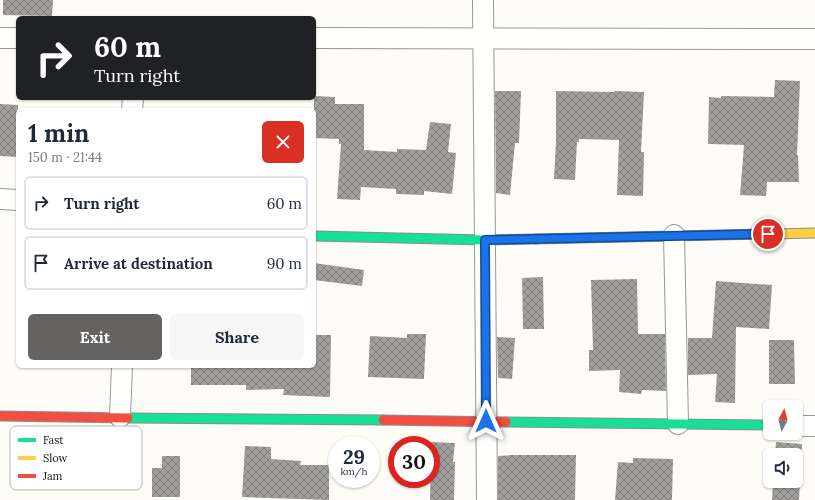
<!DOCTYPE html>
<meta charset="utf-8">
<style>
:root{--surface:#fff;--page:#f6f6f7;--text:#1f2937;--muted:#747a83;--line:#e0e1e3;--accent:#646362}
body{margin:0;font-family:Lora,serif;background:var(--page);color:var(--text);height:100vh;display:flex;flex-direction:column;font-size:15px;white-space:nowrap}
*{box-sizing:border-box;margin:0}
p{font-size:13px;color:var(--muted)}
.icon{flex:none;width:22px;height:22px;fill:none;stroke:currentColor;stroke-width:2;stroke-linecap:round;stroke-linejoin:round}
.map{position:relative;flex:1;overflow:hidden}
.drawer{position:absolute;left:16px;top:108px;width:300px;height:260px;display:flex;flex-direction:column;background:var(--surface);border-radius:6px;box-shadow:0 1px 3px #0004}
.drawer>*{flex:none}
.guide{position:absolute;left:16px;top:16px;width:300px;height:84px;border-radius:6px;box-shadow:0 1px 3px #0004;background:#202124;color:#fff;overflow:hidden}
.needle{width:26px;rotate:7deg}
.fabs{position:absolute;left:763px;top:400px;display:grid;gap:8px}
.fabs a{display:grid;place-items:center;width:40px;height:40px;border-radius:6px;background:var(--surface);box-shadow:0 1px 3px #0004;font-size:20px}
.speed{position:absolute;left:328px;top:436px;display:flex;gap:8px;font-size:20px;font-weight:700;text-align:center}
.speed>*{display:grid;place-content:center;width:52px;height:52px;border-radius:50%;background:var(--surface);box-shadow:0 1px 3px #0004;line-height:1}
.speed small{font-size:10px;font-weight:400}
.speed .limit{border:6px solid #d22;background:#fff;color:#111}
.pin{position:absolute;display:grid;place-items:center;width:34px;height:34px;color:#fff;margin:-17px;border:2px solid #fff;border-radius:50%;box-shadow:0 1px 4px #0007}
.me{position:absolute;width:44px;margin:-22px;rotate:0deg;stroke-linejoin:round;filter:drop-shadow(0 0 3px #0008)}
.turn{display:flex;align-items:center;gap:14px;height:84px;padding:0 12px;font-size:18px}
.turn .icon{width:52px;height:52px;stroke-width:2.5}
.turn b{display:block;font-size:28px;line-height:34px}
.round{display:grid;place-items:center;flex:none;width:42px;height:42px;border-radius:6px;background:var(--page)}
.summary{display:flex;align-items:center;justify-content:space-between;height:68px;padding:0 12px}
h1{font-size:24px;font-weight:700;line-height:30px}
.primary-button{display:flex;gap:8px;margin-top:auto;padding:8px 12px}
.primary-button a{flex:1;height:46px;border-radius:6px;background:var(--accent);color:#fff;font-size:16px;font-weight:700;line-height:46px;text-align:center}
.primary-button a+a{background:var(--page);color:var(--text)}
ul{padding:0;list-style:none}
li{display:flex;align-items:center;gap:12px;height:54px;margin:0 8px 6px;padding:0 4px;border:2px solid var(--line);border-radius:6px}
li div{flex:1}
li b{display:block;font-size:15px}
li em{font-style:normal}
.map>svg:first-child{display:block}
.building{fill:url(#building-cross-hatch)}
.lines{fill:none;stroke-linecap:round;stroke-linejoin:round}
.street-casing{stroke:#979795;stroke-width:22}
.fast-casing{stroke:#8e8d8b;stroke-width:11}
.slow-casing{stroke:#8e8d8b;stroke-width:11}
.jam-casing{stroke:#8e8d8b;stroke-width:11}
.street{stroke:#fffffe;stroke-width:20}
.fast{stroke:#16e098;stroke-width:9}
.slow{stroke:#ffcf43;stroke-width:9}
.jam{stroke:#f24e42;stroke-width:9}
.route-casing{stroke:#114b97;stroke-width:10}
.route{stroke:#1a73e8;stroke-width:7}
.key{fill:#fff;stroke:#b8b8b8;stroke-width:1}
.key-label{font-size:11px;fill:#111}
</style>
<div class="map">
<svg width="815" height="500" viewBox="0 0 815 500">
<defs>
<pattern id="building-cross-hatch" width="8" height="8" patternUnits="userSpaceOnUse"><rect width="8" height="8" fill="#a19f9c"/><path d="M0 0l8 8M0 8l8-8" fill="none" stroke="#82807e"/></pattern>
</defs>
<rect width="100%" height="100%" fill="#fdfcf7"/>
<g class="building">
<polygon points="3,0 53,0 52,16 3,15"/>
<polygon points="775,80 800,81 797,155 798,155 799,182 767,182 766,196 740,195 744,145 708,144 709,97 721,98 721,96 774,97"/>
<polygon points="495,91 521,91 519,143 515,143 510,195 496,193"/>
<polygon points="556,91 614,92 614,91 644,92 641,152 644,152 643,196 617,195 619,140 579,139 579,142 577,142 575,180 554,179 556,141"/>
<polygon points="314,96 335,97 335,104 364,104 364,150 397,152 397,149 426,150 430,122 451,124 448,152 456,153 452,194 424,191 424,195 396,194 396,189 361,187 360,200 337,199 341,144 339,144 339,139 314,138"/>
<polygon points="0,104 18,105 18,157 0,156"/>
<polygon points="314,263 364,270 362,286 314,280"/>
<polygon points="543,277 544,329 523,329 522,278"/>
<polygon points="637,279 638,334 665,334 666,391 642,390 641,394 619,392 620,370 589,371 589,350 593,350 591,280"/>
<polygon points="716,281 772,285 769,329 736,327 735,403 715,402 717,374 688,375 688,338 712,338"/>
<polygon points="407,334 426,334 424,379 368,377 370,336 407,338"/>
<polygon points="314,335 331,335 330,397 283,395 284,389 246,390 246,385 191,385 191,366 314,366"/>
<polygon points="497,337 515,338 512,379 498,378"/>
<polygon points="769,340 794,340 795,384 769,384"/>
<polygon points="431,442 455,443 453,462 455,462 454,500 430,500"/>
<polygon points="776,442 802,444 799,500 772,500 773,481 796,481 796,455 775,455"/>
<polygon points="245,446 271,447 271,459 301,461 300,465 329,465 329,500 242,497"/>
<polygon points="512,455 576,455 575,500 498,500 498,456"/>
<polygon points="162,456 180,456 180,497 152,497 152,468 162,468"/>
<polygon points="633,458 673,459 672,500 615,500 618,462 633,463"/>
</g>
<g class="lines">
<g class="street-casing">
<g id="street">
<polyline points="483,0 487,500"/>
<polyline points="0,38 18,38"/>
<polyline points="314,38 815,39"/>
<polyline points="132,110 133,98"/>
<polyline points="0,199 18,200"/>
<polyline points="674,235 678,424"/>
<polyline points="120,417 122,366"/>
<polyline points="796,426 815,426"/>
</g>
</g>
<g class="fast-casing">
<g id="fast">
<polyline points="314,236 485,240 536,239"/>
<polyline points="128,418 383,420"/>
<polyline points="506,422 770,425"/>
</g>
</g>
<g class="slow-casing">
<polyline id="slow" points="536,239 815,233"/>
</g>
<g class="jam-casing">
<g id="jam">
<polyline points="0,416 128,418"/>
<polyline points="383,420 506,422"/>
</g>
</g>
<use href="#street" class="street"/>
<use href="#fast" class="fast"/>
<use href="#slow" class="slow"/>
<use href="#jam" class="jam"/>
</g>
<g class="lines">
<g class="route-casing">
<polyline id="route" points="486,421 485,240 768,234"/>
</g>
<use href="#route" class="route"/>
</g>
<rect x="10" y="426" width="132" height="64" rx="6" class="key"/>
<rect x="18" y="438" width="18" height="4" fill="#16e098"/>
<rect x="18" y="456" width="18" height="4" fill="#ffcf43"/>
<rect x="18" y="474" width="18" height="4" fill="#f24e42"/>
<g class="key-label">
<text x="43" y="444">Fast</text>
<text x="43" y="462">Slow</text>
<text x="43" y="480">Jam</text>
</g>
</svg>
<div class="fabs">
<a><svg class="needle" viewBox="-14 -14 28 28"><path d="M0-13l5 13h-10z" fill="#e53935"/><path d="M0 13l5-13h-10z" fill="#747a83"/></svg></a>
<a><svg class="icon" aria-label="sound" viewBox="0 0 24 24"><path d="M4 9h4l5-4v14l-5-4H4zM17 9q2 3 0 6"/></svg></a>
</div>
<div class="speed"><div>29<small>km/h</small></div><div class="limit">30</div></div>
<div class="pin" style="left:768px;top:234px;background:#d93025"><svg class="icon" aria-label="arrive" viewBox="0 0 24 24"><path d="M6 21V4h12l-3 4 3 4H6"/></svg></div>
<svg class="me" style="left:486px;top:421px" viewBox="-20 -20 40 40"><path d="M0-17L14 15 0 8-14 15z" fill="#1a73e8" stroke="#fff" stroke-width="4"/></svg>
<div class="guide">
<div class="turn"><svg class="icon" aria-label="right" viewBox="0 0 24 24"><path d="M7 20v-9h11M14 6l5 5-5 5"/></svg><div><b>60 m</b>Turn right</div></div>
</div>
<section class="drawer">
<div class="summary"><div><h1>1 min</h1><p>150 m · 21:44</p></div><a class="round" style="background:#d93025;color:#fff"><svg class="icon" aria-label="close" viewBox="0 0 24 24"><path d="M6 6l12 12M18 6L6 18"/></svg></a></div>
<ul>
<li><svg class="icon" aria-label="right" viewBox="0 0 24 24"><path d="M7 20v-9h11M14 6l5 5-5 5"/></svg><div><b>Turn right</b></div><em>60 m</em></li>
<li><svg class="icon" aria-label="arrive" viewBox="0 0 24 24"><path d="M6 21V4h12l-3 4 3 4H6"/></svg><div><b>Arrive at destination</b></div><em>90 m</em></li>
</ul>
<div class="primary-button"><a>Exit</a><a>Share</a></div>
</section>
</div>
